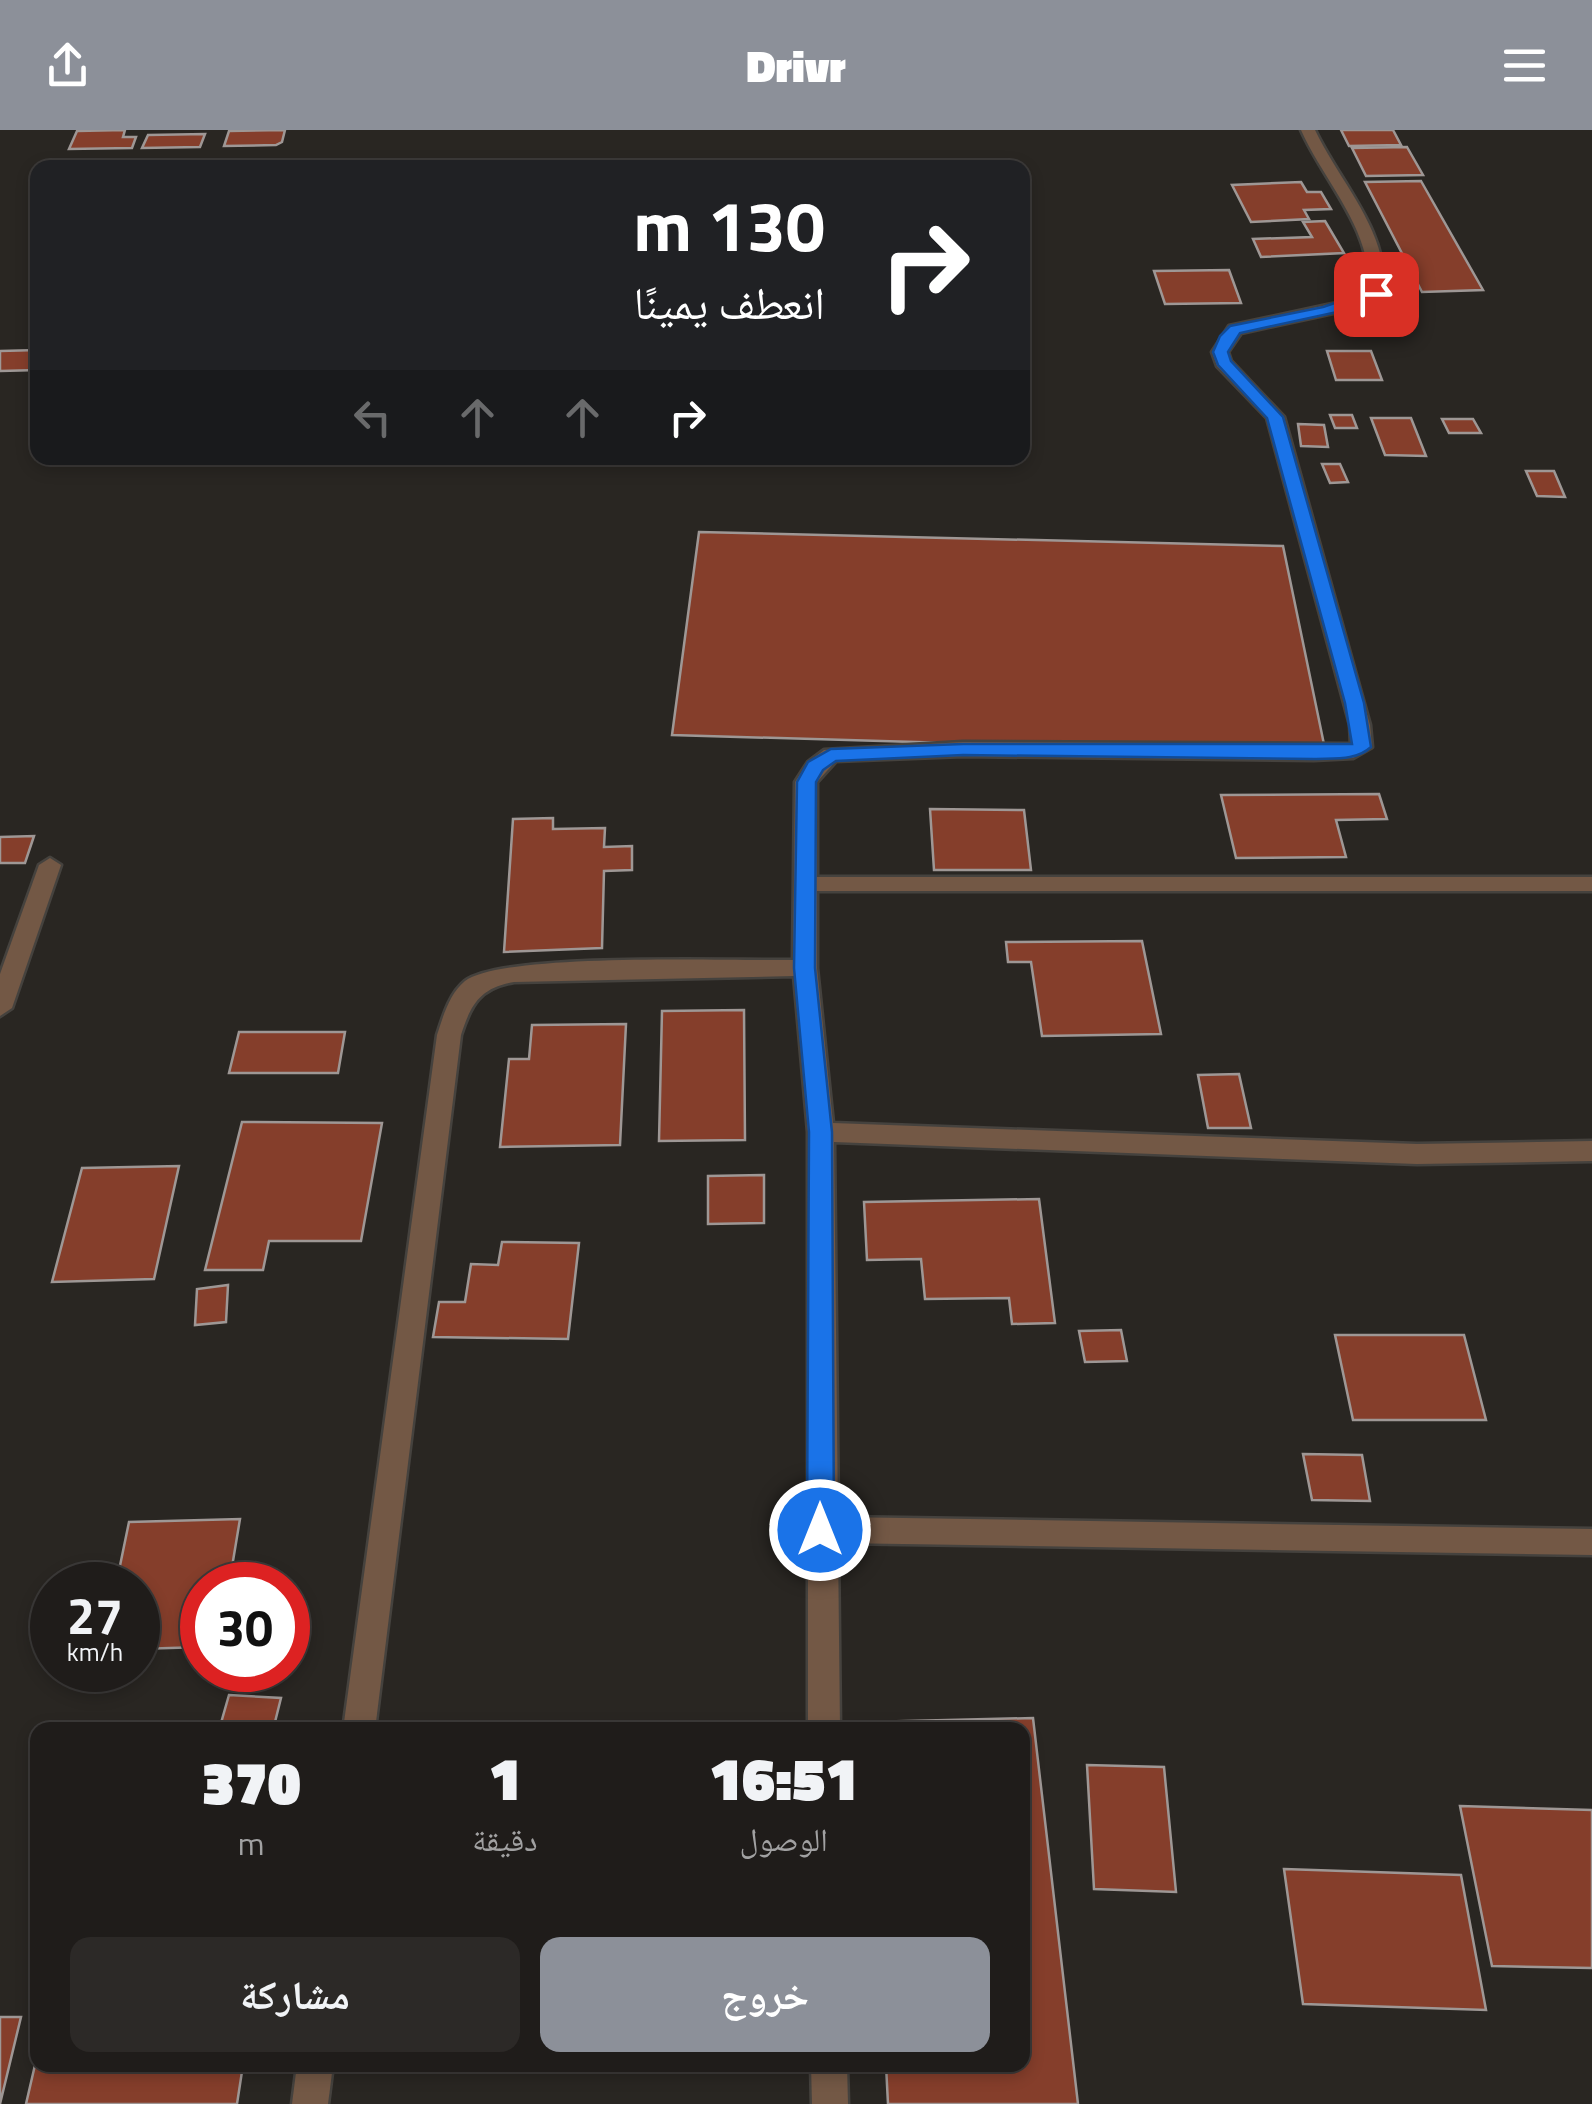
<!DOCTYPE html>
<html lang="ar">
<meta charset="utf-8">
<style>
:root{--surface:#1f1c1a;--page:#2c2927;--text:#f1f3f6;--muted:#a1a1a2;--line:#3c3a39;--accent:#8c9099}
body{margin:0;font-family:"Titillium Web","Noto Naskh Arabic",sans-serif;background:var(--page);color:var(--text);direction:rtl;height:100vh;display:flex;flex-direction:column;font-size:38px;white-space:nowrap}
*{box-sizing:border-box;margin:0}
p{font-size:32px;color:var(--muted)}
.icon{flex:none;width:55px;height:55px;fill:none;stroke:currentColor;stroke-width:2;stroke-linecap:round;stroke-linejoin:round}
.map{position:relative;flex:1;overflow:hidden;direction:ltr}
.sheet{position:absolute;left:30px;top:1592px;width:1000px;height:350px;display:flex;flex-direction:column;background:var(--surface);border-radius:20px;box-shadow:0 5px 15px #0003,0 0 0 2px var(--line);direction:rtl}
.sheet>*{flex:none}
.banner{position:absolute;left:30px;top:30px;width:1000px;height:305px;border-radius:20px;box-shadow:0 5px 15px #0003,0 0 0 2px var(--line);direction:rtl;background:#202124;color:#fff;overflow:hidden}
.speed{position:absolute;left:30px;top:1432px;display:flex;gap:20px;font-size:50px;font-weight:700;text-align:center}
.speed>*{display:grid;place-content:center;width:130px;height:130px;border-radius:50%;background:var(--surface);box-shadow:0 5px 15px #0003,0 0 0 2px var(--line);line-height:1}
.speed small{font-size:25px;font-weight:400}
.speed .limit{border:15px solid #d22;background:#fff;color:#111}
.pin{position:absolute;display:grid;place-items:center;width:85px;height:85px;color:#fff;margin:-42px;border-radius:20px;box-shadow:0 5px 15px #0006}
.me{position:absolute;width:110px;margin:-55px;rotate:0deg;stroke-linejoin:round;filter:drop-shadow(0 0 8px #0008)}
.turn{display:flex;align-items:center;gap:35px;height:210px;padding:0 40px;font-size:45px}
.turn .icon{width:130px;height:130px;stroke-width:2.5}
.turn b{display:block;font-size:70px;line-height:85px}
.lanes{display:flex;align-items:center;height:95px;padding:0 40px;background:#0003;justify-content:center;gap:50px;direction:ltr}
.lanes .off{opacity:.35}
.eta{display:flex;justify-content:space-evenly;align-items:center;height:170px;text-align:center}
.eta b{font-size:60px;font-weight:800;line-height:70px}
.cta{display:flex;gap:20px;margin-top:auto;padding:20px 40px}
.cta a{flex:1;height:115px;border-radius:20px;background:var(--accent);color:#fff;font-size:40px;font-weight:800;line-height:115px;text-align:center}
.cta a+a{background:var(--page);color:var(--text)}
header{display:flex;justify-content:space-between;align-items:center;height:130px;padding:0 40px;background:var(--accent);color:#fff;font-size:45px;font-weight:800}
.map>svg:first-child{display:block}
.building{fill:#853e2b;stroke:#9e9795;stroke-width:2.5}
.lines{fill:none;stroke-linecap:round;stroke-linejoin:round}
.street-casing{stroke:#45423e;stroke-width:5}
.street{fill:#735845;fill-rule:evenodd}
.route{fill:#1a73e8;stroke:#114b97;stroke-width:2.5}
</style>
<header><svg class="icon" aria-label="menu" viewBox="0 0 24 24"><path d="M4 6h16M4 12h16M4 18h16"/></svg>Drivr<svg class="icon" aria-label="share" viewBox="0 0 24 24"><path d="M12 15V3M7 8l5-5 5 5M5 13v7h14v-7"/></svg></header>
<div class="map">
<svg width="1592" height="1974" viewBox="0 0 1592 1974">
<rect width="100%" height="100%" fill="#292622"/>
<g class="building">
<polygon points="125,0 123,7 136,7 132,18 69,19 77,1"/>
<polygon points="285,0 282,12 276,15 224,16 229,1"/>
<polygon points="1341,0 1393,0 1401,15 1349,16"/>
<polygon points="205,4 200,17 142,18 148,5"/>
<polygon points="1407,17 1423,45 1366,46 1352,18"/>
<polygon points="1421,51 1483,160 1422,162 1365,52"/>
<polygon points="1301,52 1307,62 1321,62 1331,79 1304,80 1309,89 1251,92 1232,55"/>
<polygon points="1325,91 1344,123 1261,127 1253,109 1312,107 1303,92"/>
<polygon points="1229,140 1241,173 1165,174 1154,141"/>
<polygon points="38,220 38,240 0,241 0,221"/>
<polygon points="1327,221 1371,221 1382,250 1336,250"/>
<polygon points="1330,285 1352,285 1357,298 1335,298"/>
<polygon points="1371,288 1411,288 1426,326 1385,325"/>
<polygon points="1442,289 1473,289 1481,303 1449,303"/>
<polygon points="1298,294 1324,295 1328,317 1301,316"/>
<polygon points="1322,334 1340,334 1348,352 1330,353"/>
<polygon points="1526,341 1554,341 1565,367 1537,366"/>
<polygon points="699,402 1283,416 1326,624 672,605"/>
<polygon points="1379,664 1387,689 1336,690 1346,727 1236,728 1221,665"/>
<polygon points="930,679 1024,680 1031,740 934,740"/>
<polygon points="553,688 553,699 605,698 604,717 632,716 632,740 604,741 602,818 504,822 513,689"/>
<polygon points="34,706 25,733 0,733 0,707"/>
<polygon points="1142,811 1161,904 1042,906 1031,832 1008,832 1006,812"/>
<polygon points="744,880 745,1010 659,1011 662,881"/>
<polygon points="626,894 620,1015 500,1017 509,929 529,929 532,895"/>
<polygon points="239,902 345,902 338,943 229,943"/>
<polygon points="1239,944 1251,998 1208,998 1198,945"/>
<polygon points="242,992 382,993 361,1111 269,1111 263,1140 205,1140"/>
<polygon points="179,1036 154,1149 52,1152 82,1038"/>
<polygon points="764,1045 764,1093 708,1094 708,1046"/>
<polygon points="1039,1069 1055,1193 1012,1194 1009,1168 925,1169 921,1129 867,1130 864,1072"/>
<polygon points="502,1112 579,1113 568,1209 433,1207 439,1172 465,1172 471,1134 498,1135"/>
<polygon points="228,1155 226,1192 195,1195 197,1159"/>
<polygon points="1121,1200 1127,1231 1085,1232 1079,1201"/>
<polygon points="1335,1205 1464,1205 1486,1290 1353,1290"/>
<polygon points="1303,1324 1362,1325 1370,1371 1312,1370"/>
<polygon points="240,1389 229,1455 202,1455 202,1517 138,1519 138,1455 116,1455 129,1392"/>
<polygon points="229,1565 281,1568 273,1600 219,1600"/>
<polygon points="1033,1588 1078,1974 888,1974 886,1935 1022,1935 1022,1600 867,1600 867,1592"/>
<polygon points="1087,1635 1164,1637 1176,1762 1094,1759"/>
<polygon points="1460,1676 1592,1680 1592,1838 1492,1836"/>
<polygon points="1284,1739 1461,1745 1486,1880 1303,1874"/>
<polygon points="0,1887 21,1887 0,1974"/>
<polygon points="38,1922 38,1935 243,1935 237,1974 26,1974"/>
</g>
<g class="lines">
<g class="street-casing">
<g id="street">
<path d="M 1301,0 L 1315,0 C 1340,53 1389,101 1384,163 L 1366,176 L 1241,203 L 1228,222 L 1231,231 L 1284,287 L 1370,595 L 1372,617 L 1353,628 L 1314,630 L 963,626 L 836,631 L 817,652 L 817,747 L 1592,747 L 1592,761 L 817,761 L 817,838 L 833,993 L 1417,1014 L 1592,1011 L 1592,1031 L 1417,1034 L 834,1012 L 838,1387 L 1592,1399 L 1592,1425 L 838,1413 L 840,1600 L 808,1600 L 808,1002 L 794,846 L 514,852 C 480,858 471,874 461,905 L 375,1600 L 343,1600 L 437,905 C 443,887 449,864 465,851 C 504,822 733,831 793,830 L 795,652 L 808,632 L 824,620 L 963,612 L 1351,614 L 1350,595 L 1267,288 L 1217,236 L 1212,222 L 1229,196 L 1355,169 L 1368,161 C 1374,101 1324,52 1301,0 Z"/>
<polygon points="50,728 61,735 12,878 0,886 0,844 39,735"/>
<polygon points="297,1935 333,1935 328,1974 292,1974"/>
<polygon points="811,1935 847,1935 848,1974 812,1974"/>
</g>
</g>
<use href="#street" class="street"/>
</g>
<path class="route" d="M 1376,159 L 1383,164 L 1365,176 L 1240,203 L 1228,222 L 1231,231 L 1283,287 L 1364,573 L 1371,617 C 1356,631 1334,628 1314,629 L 963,625 L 836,631 L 823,640 L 816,652 L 815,838 L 832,1002 L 834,1400 L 830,1409 L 820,1412 L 811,1409 L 807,1400 L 809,1002 L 794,838 L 797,652 L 808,632 L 831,619 L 963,614 L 1352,614 L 1345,573 L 1267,288 L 1218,235 L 1213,222 L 1220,206 L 1230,196 L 1323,177 Z"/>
</svg>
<div class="speed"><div>27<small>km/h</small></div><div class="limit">30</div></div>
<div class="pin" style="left:1376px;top:164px;background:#d93025"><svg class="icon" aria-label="arrive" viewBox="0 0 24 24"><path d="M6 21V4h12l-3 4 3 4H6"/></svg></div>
<svg class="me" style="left:820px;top:1400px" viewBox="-20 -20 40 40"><circle r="17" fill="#1a73e8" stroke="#fff" stroke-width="3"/><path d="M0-11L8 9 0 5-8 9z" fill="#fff"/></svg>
<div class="banner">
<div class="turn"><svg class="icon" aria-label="right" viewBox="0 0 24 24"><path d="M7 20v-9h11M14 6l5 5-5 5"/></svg><div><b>130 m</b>انعطف يمينًا</div></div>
<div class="lanes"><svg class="icon off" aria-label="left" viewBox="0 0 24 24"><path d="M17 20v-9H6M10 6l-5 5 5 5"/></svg><svg class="icon off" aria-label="ahead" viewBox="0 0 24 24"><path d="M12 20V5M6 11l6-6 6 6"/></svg><svg class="icon off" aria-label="ahead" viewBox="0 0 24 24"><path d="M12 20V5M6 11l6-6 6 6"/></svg><svg class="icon" aria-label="right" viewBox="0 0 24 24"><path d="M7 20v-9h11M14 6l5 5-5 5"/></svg></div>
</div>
<section class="sheet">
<div class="eta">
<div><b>16:51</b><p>الوصول</p></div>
<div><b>1</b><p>دقيقة</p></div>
<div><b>370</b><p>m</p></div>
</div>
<div class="cta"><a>خروج</a><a>مشاركة</a></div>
</section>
</div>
